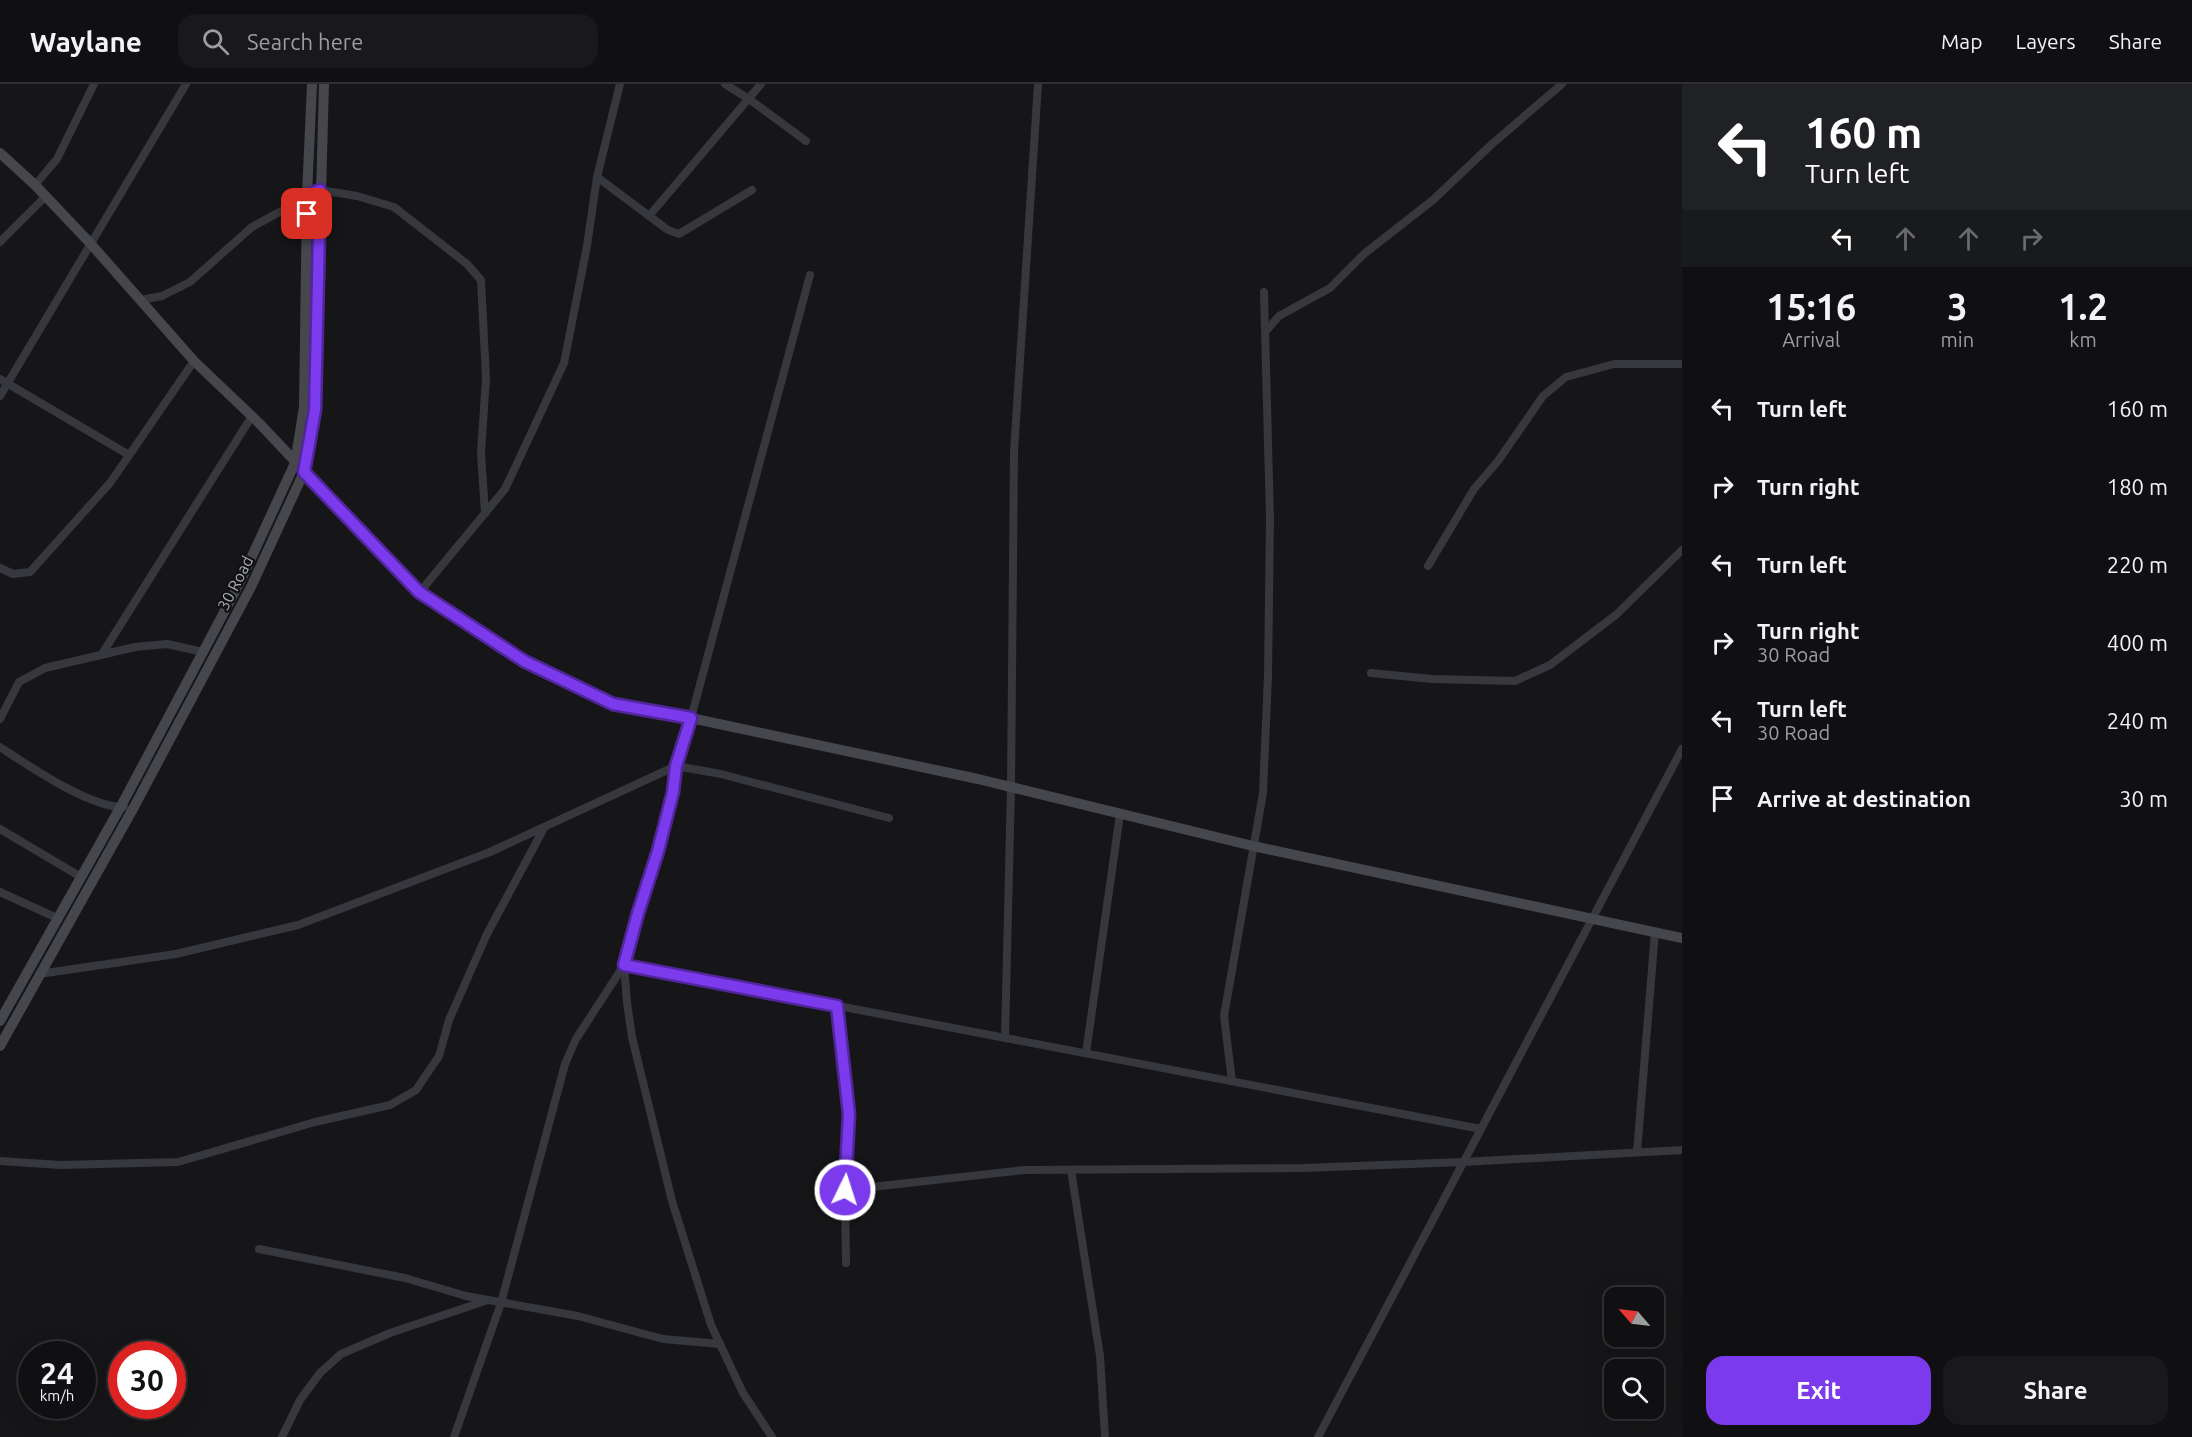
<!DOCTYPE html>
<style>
:root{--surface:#101012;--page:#19191b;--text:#f1f3f6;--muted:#9c9d9f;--line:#303032;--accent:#7c3aed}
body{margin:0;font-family:Ubuntu,sans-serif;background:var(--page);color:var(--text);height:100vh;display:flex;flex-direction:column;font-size:22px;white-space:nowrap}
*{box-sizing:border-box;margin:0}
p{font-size:20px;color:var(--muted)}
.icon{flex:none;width:33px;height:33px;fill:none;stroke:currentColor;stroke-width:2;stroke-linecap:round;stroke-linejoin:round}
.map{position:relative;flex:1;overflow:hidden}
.details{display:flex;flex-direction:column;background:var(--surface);width:510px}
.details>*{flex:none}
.banner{background:#202124;color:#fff;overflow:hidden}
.needle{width:39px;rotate:298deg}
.tools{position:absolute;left:1604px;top:1203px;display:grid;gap:12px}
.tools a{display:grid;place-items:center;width:60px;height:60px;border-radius:12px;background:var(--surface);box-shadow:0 6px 24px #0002,0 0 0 2px var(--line);font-size:30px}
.speed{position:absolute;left:18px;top:1257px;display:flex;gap:12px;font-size:30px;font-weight:700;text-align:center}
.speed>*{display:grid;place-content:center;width:78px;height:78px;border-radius:50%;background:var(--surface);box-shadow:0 6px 24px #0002,0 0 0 2px var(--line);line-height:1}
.speed small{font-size:15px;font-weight:400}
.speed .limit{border:9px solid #d22;background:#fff;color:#111}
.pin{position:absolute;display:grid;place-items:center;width:51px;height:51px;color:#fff;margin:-26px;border-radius:12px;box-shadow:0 3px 9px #0006}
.me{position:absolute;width:66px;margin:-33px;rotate:4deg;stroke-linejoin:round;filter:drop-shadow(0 0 4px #0008)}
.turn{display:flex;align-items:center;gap:21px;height:126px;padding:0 24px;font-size:27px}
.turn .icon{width:78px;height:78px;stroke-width:2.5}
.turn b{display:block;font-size:42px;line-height:51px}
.lanes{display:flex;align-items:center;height:57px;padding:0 24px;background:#0003;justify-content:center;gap:30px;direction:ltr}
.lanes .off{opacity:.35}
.eta{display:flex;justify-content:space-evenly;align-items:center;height:102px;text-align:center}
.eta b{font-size:36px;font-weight:700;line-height:42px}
.button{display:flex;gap:12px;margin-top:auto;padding:12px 24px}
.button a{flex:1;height:69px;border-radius:18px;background:var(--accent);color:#fff;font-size:24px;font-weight:700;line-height:69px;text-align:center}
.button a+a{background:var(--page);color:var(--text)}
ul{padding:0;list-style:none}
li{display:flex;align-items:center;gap:18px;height:78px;padding:0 24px}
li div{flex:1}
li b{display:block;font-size:22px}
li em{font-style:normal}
header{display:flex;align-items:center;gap:36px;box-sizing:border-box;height:84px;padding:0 30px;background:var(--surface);border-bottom:2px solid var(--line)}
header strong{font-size:28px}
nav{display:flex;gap:33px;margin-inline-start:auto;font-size:21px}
.search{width:420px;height:54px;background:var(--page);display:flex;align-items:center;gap:15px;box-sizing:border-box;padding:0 21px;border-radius:18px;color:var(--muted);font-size:22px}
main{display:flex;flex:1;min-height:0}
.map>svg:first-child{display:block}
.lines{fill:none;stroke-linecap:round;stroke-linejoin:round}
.street{stroke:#37383d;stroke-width:8}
.secondary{stroke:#45474d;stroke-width:10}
.route-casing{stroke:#51269a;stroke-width:15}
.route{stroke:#7c3aed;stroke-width:10}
.labels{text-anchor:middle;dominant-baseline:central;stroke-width:4.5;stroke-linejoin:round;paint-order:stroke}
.street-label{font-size:16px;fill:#a8adb8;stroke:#111113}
</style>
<header>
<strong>Waylane</strong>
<div class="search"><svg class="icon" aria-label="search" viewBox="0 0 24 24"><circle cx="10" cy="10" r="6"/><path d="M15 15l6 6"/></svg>Search here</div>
<nav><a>Map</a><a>Layers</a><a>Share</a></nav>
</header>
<main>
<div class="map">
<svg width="1682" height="1353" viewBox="0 0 1682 1353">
<rect width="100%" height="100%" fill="#161618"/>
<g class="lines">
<g class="street">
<polyline points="725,0 749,15 806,57"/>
<polyline points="597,93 668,146 679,150 752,106"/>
<polyline points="35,101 57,75 94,0"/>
<polyline points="649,132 761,0"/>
<polyline points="0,158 45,113"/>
<polyline points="140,216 162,212 190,198 252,143 320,106 357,112 394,123 467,180 481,196 486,294 481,369 485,429"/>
<polyline points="1266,247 1279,232 1330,204 1364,170 1433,116 1492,60 1562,0"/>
<polyline points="0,295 129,371"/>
<polyline points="0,312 186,0"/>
<polyline points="1428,482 1474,405 1498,377 1543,312 1566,293 1614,280 1682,280"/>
<polyline points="0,484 13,490 30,488 110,399 194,277"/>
<polyline points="419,509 505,405 564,279 587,162 597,93 620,0"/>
<polyline points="102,570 252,332"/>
<polyline points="1371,589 1432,595 1515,597 1550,581 1617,530 1682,466"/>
<polyline points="0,635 19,598 45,584 135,563 167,560 203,568"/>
<path d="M 0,663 C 29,682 90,724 124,723"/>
<polyline points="0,745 81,793"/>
<polyline points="0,808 57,834"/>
<polyline points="39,890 176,870 298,841 490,768 676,682 721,690 889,734"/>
<polyline points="837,922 849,1030 845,1106 846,1179"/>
<polyline points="1005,954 1011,703 1014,368 1038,0"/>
<polyline points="1086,969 1120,730"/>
<polyline points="1232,997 1224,932 1263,709 1268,592 1270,434 1264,208"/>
<polyline points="1637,1068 1655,848"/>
<polyline points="0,1077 61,1081 178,1078 315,1038 390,1021 416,1006 439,972 449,936 487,850 544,744"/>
<polyline points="1071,1086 1100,1272 1105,1353"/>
<polyline points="845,1106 1025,1086 1303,1084 1463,1078 1682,1066"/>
<polyline points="259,1165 405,1194 466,1212 578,1232 663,1255 720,1260"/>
<polyline points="282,1353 300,1316 320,1289 341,1270 390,1249 488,1216"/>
<polyline points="454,1353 501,1219 565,980 576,955 624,881 1481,1045"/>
<polyline points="772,1353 743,1309 711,1241 672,1117 632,953 627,919 624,881 638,829 658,767 673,708 676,682 691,634 810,191"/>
<polyline points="1318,1353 1682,665"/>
</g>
<g class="secondary">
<polyline points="0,69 35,101 90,159 194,277 259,339 419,509 524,577 572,602 613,620 691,634 978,695 1253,762 1682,854"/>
<polyline points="0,937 120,724 203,568 241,496 295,379 304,323 307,111 312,0"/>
<polyline points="0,962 134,723 251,503 304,388 315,326 324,0"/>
</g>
</g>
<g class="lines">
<g class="route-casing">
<polyline id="route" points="307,130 308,111 320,106 315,326 304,388 419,508 524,577 613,620 691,634 676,682 673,708 658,767 638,829 624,881 837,922 849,1030 845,1106"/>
</g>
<use href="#route" class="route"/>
</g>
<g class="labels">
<g class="street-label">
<text transform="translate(235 499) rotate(-63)">30 Road</text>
</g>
</g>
</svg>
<div class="tools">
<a><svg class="needle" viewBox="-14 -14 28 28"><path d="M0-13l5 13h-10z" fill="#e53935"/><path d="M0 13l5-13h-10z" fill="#9c9d9f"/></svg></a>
<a><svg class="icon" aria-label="search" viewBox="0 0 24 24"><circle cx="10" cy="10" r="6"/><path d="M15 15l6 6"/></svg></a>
</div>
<div class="speed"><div>24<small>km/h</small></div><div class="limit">30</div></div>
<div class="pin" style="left:307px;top:130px;background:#d93025"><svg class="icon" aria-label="arrive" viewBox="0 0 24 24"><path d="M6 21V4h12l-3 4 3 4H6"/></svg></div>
<svg class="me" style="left:845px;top:1106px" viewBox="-20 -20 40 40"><circle r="17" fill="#7c3aed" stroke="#fff" stroke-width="3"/><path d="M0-11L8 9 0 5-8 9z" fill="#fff"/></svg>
</div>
<section class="details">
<div class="banner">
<div class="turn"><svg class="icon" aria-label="left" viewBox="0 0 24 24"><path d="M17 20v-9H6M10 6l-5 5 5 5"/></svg><div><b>160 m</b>Turn left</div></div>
<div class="lanes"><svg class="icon" aria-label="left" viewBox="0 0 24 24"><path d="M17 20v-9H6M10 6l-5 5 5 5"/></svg><svg class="icon off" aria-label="ahead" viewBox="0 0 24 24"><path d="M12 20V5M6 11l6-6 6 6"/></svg><svg class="icon off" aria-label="ahead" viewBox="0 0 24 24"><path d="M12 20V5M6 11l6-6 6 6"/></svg><svg class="icon off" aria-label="right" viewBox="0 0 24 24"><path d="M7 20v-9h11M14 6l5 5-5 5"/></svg></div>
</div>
<div class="eta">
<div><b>15:16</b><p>Arrival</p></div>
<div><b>3</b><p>min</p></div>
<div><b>1.2</b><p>km</p></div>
</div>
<ul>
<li><svg class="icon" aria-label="left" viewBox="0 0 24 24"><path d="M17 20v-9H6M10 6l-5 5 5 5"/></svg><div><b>Turn left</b></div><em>160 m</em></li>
<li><svg class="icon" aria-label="right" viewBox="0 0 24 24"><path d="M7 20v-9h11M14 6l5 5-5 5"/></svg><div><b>Turn right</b></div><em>180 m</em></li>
<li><svg class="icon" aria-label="left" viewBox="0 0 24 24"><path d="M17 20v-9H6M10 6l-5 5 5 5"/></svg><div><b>Turn left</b></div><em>220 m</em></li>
<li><svg class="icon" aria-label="right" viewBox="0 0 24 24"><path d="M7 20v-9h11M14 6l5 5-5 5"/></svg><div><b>Turn right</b><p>30 Road</p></div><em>400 m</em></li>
<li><svg class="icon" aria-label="left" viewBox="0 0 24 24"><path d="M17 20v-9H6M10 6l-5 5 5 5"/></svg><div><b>Turn left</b><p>30 Road</p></div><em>240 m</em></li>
<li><svg class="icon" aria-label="arrive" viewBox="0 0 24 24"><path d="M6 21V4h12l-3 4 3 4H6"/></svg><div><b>Arrive at destination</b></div><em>30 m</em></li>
</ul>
<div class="button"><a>Exit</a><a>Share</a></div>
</section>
</main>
